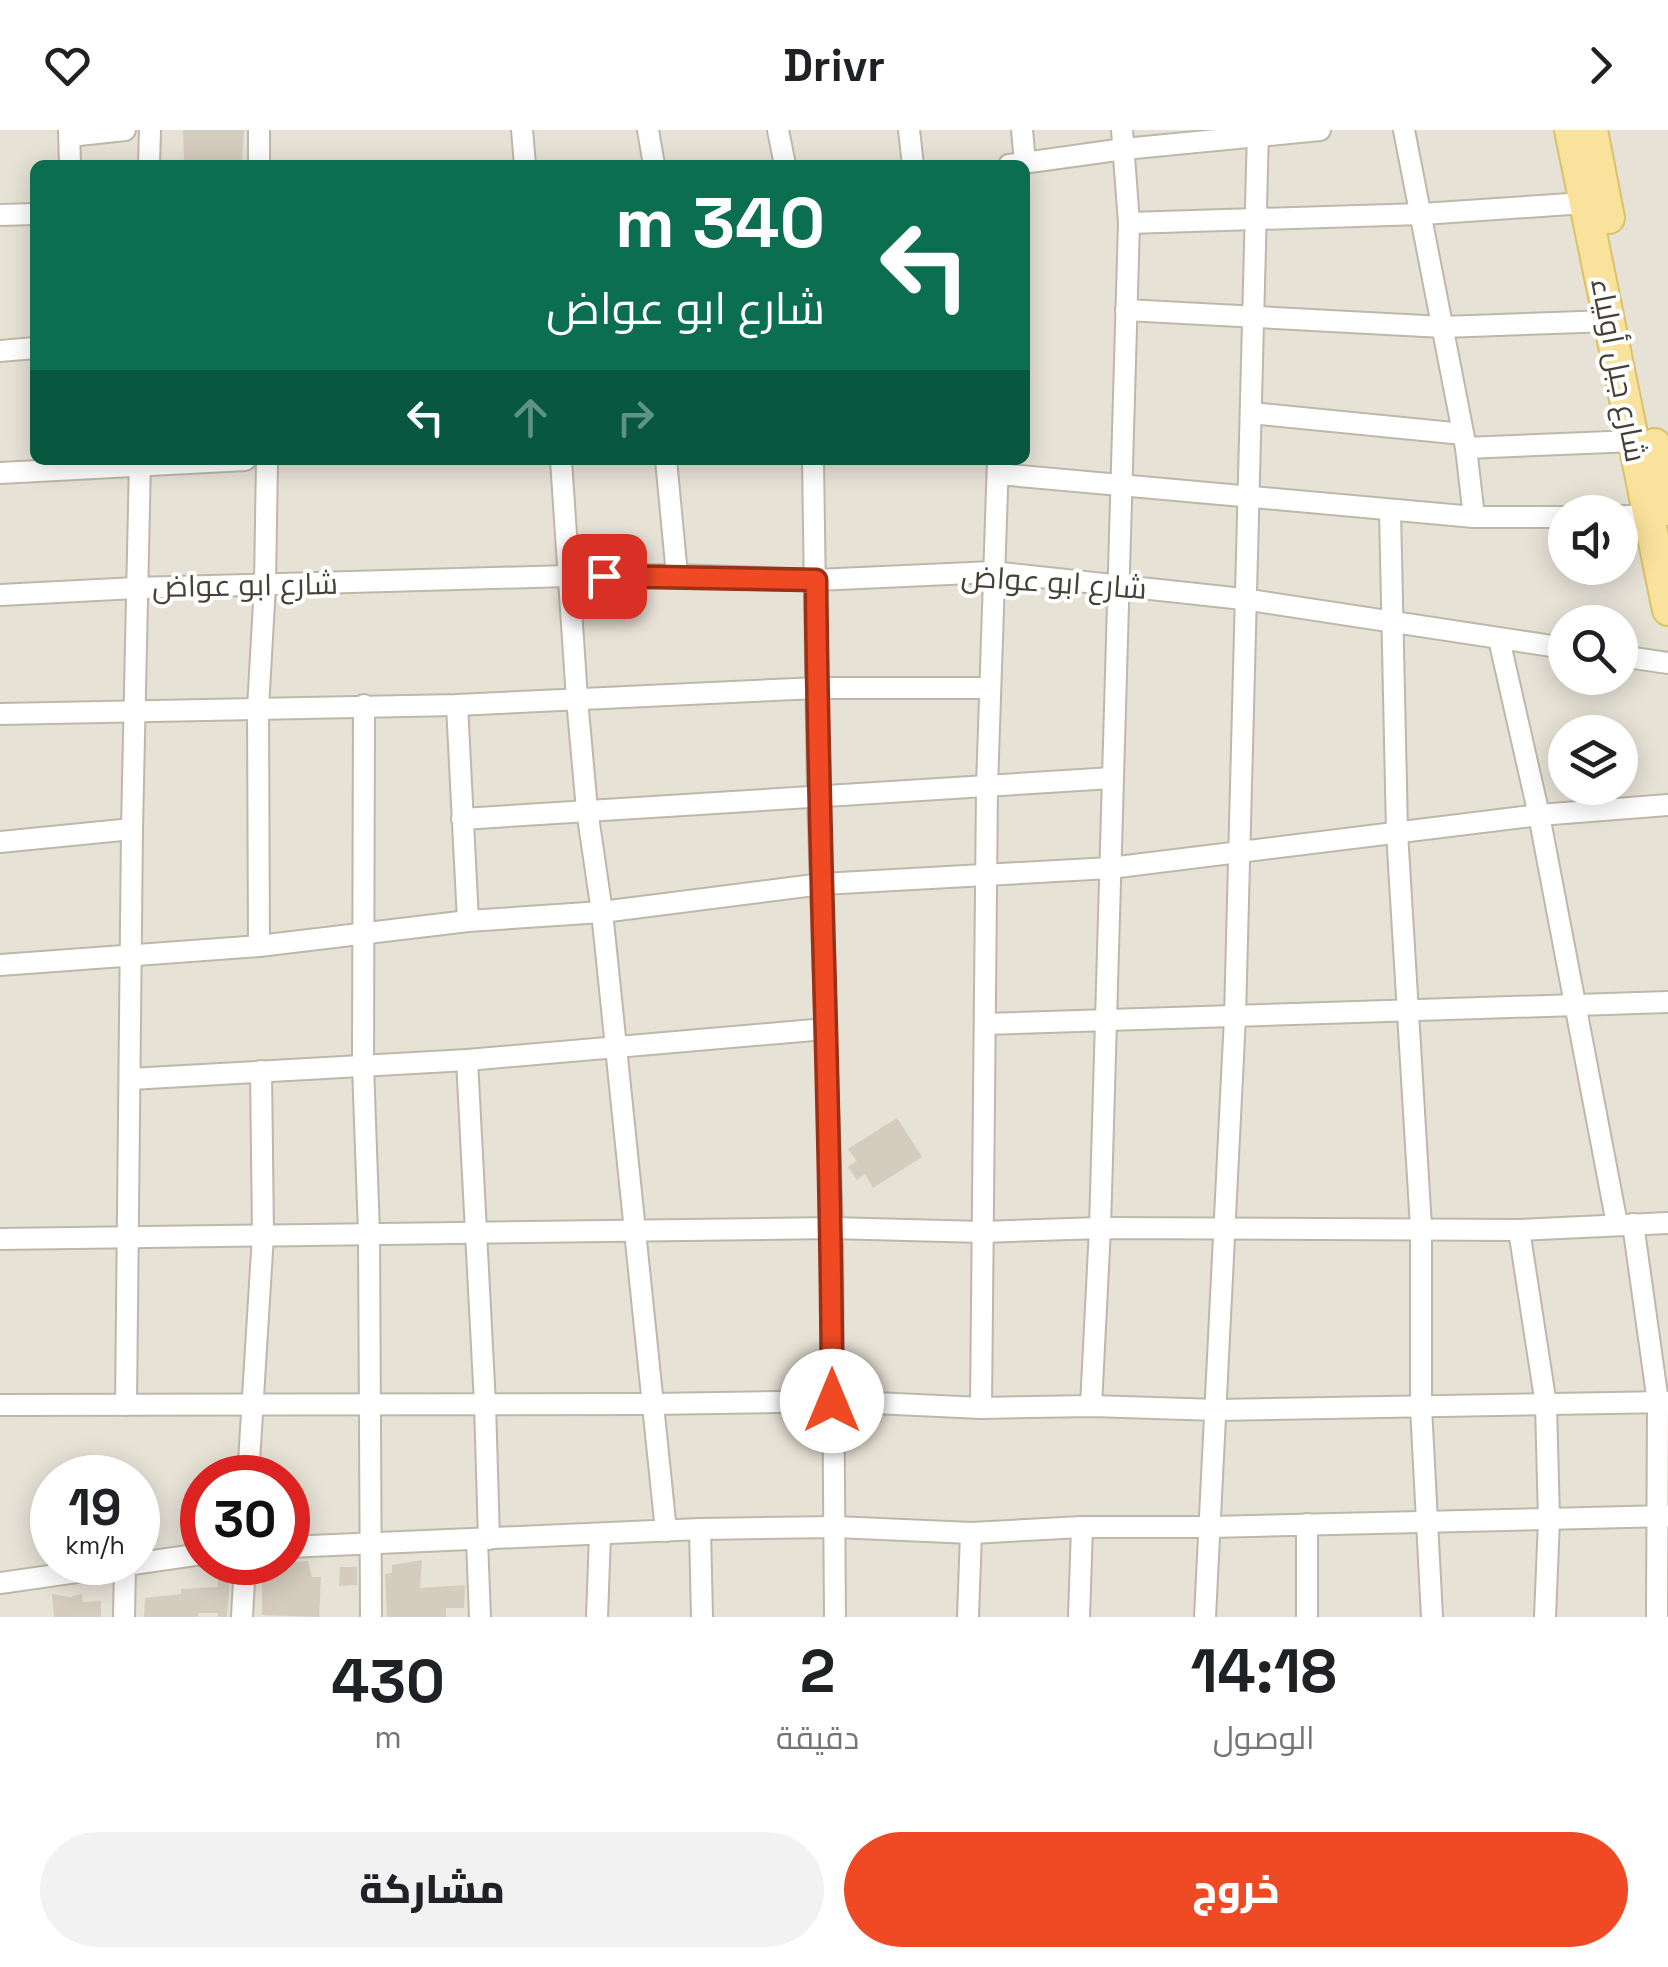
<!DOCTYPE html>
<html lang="ar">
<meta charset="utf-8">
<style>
:root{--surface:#fff;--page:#f2f2f2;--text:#202124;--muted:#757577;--accent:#ef4a23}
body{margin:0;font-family:"Space Grotesk",Cairo,sans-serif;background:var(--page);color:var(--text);direction:rtl;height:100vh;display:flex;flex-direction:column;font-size:38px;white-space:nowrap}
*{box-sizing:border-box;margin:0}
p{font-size:32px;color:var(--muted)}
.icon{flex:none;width:55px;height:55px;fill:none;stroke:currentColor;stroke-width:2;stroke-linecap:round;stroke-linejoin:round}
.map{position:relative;height:1487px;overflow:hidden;direction:ltr}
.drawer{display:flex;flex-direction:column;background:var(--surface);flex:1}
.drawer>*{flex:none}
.top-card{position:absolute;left:30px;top:30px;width:1000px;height:305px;border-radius:15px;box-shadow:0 5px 25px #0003;direction:rtl;background:#0b6e4f;color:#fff;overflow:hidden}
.controls{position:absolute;left:1548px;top:365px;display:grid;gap:20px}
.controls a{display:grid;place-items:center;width:90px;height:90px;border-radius:50%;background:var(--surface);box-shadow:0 5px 25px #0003;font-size:50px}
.speed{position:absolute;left:30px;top:1325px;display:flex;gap:20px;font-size:50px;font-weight:700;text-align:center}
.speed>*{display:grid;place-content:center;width:130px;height:130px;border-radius:50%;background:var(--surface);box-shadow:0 5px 25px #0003;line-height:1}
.speed small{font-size:25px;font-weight:400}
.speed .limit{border:15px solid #d22;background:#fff;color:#111}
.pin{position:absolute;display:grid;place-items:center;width:85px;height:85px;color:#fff;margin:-42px;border-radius:20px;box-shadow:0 5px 15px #0006}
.me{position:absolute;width:110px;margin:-55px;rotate:0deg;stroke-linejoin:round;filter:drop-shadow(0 0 8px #0008)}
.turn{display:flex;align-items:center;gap:35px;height:210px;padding:0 40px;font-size:45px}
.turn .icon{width:130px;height:130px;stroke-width:2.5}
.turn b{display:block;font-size:70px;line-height:85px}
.lanes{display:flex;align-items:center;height:95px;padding:0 40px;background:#0003;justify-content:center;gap:50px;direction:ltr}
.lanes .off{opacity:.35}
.eta{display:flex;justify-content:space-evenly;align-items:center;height:170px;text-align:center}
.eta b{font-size:60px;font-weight:800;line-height:70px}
.button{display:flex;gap:20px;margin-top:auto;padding:20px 40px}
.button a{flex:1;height:115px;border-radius:60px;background:var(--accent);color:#fff;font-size:40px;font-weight:800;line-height:115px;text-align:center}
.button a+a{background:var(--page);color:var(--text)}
header{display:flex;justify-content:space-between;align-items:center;height:130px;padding:0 40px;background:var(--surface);font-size:45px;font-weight:800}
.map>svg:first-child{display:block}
.residential{fill:#e7e2d6;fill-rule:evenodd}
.building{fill:#d4ccbe}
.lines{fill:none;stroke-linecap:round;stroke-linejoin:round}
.street-casing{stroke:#beb8ab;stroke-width:24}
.primary-casing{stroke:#dec06b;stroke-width:34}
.street{stroke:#fff;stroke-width:20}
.primary{stroke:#f9e29b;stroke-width:30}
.route-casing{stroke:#9b3017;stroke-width:25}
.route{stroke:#ef4a23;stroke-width:18}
.labels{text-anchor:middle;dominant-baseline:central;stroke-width:8;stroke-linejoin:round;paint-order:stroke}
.street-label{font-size:30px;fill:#464137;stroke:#fff}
</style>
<header><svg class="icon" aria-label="forward" viewBox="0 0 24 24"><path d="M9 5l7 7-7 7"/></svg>Drivr<svg class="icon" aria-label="heart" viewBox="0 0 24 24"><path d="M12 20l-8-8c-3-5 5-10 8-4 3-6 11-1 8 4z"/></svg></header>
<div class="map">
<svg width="1668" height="1487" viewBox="0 0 1668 1487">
<rect width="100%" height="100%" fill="#f3f0e8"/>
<path class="residential" d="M 0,0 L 1668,0 L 1668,1487 L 0,1487 ZM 35,35 L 1025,35 L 1025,330 L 35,330 ZM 1565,382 L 1620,382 L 1620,438 L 1565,438 ZM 1565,492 L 1620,492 L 1620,548 L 1565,548 ZM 1565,602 L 1620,602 L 1620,658 L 1565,658 ZM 52,1348 L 138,1348 L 138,1432 L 52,1432 ZM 202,1348 L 288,1348 L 288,1432 L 202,1432 Z"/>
<g class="building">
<polygon points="183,0 244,0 242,32 184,33"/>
<polygon points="897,988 922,1027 873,1058 865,1044 857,1050 848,1037 857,1031 848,1019"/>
<polygon points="422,1430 420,1458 465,1455 464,1478 446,1478 446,1487 387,1487 385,1444 392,1443 392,1435"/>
<polygon points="308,1431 312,1447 321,1447 319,1487 262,1485 262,1438 290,1439 291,1432"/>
<polygon points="218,1434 231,1434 227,1487 218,1487 218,1483 198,1483 198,1487 144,1487 145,1468 181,1464 181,1459 218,1457"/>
<polygon points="340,1437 357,1437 357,1455 339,1456"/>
<polygon points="52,1464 70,1467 82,1464 83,1472 101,1471 101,1487 54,1487"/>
</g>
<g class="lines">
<g class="street-casing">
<g id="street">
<polyline points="69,0 70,35"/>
<polyline points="259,0 259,35"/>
<polyline points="522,0 525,35"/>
<polyline points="648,0 654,35"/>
<polyline points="778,0 785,35"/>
<polyline points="909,0 913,35"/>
<polyline points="1022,0 1025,32"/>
<polyline points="1404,0 1466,318 1474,387"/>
<polyline points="70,6 125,0"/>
<polyline points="149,35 150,0"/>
<polyline points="1009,35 1124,19 1320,0"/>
<polyline points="0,85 35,84"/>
<polyline points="1129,93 1422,84 1585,73"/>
<polyline points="1126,180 1443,197 1610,191"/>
<polyline points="0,221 35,218"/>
<polyline points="1251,283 1463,304"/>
<polyline points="1466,318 1634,311"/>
<polyline points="561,330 577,569 587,680 602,782 666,1401"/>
<polyline points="666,330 677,445"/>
<polyline points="813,330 818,666 832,1098 835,1487"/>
<polyline points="0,343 245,330"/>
<polyline points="998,344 1474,387 1565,387"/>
<polyline points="1390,380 1397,702 1421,1097 1421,1277 1432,1487"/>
<polyline points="1620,386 1647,386"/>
<polyline points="0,465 136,458 568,446 677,445 816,450 993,442 1243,469 1565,518"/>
<polyline points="1499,509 1539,685 1617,1094"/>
<polyline points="1620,526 1668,533"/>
<polyline points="364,575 363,936 369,1103 371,1487"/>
<polyline points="457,575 468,791"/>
<polyline points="0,584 457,575 817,558 990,558"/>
<polyline points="462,689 1112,648"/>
<polyline points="0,712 132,699"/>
<polyline points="259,816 258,578 265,455 267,330"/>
<polyline points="0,835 259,816 468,791 602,782 822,754 1110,738 1539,685 1668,675"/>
<polyline points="985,894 1668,872"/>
<polyline points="467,930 485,1274 489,1409"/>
<polyline points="130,949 467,930 825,899"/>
<polyline points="1633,1094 1658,1272 1657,1487"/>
<polyline points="1519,1100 1546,1275 1549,1390 1545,1487"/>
<polyline points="0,1109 832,1098 982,1102 1100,1098 1519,1100 1668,1093"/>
<polyline points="0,1275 653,1274 832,1271 981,1278 1091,1276 1218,1280 1668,1272"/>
<polyline points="126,1275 132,699 140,330"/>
<polyline points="1091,1276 1100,1098 1129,93 1122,0"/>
<polyline points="981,1278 987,657 998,330"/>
<polyline points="248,1348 263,1105 261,941"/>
<polyline points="1307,1394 1307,1487"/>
<polyline points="700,1399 702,1487"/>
<polyline points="477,1410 480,1487"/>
<polyline points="288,1417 700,1399 836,1397 971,1403 1082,1397 1211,1397 1668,1386"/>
<polyline points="0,1453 202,1424"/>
<polyline points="124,1487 125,1436"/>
<polyline points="242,1487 245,1432"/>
<polyline points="597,1487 600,1405"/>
<polyline points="968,1487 971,1403"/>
<polyline points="1079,1487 1082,1397"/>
<polyline points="1205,1487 1235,887 1258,0"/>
</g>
</g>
<g class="primary-casing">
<g id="primary">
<polyline points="1570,0 1668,480"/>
<polyline points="1592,0 1609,88"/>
<polyline points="1655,314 1668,380"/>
</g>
</g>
<use href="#street" class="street"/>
<use href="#primary" class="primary"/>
</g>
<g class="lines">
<g class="route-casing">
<path id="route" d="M 604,446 L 816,450 C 818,723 832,997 832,1271"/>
</g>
<use href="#route" class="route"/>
</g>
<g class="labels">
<g class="street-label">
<text transform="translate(1619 240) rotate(79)">شارع جبل أولياء</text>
<text transform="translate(1054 452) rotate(4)">شارع ابو عواض</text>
<text transform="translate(245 455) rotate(-1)">شارع ابو عواض</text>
</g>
</g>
</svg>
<div class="controls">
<a><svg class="icon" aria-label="sound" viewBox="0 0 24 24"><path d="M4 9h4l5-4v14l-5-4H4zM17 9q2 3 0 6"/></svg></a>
<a><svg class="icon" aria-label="search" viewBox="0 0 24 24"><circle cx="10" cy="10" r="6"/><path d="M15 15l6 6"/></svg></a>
<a><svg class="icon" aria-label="layers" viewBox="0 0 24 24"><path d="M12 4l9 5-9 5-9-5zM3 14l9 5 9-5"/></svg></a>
</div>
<div class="speed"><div>19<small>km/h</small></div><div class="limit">30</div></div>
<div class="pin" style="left:604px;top:446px;background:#d93025"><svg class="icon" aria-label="arrive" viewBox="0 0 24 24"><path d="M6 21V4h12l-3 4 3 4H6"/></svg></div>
<svg class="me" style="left:832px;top:1271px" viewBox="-20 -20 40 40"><circle r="19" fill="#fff"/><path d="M0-13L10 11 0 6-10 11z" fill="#ef4a23"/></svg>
<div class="top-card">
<div class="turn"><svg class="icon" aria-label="left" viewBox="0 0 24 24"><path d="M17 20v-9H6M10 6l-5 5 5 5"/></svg><div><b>340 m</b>شارع ابو عواض</div></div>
<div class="lanes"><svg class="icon" aria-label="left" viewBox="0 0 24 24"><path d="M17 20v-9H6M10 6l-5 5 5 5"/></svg><svg class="icon off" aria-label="ahead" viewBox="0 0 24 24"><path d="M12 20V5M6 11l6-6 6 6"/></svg><svg class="icon off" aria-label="right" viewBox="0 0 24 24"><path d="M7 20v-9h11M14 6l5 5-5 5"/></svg></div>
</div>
</div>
<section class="drawer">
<div class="eta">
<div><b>14:18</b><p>الوصول</p></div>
<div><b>2</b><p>دقيقة</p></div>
<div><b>430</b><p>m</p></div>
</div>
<div class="button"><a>خروج</a><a>مشاركة</a></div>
</section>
